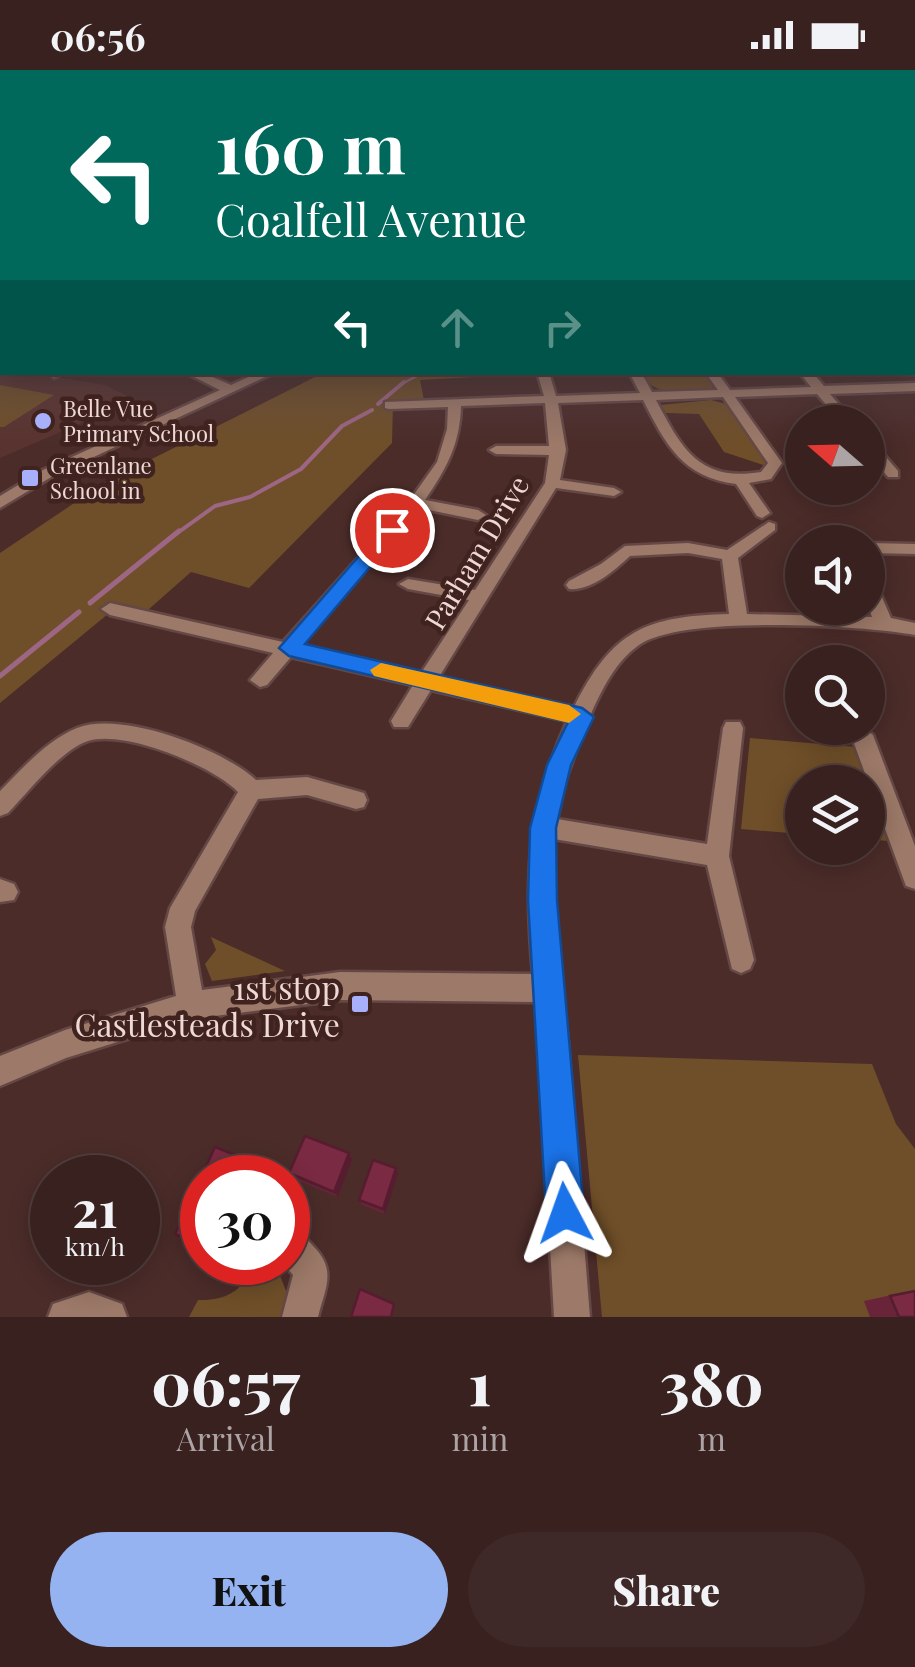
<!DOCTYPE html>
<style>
:root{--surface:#38211f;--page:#3f2928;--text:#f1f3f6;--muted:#aba3a4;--line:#523e3d;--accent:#95b2f1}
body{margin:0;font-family:"Playfair Display",serif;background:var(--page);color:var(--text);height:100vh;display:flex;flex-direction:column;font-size:38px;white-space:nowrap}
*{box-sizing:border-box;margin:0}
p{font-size:32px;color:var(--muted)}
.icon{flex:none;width:55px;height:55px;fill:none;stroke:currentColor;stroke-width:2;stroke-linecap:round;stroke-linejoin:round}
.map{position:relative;height:1247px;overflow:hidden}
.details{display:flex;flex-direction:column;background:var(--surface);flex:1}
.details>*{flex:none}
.guide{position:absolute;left:0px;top:0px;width:915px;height:305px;box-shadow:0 5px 25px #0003,0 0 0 2px var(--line);background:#00695c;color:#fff;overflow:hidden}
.needle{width:65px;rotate:290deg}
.controls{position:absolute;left:785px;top:335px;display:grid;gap:20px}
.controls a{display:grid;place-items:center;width:100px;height:100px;border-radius:50%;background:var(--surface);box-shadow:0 5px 25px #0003,0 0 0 2px var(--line);font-size:50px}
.speed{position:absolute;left:30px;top:1085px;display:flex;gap:20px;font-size:50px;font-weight:700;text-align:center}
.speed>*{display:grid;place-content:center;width:130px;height:130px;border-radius:50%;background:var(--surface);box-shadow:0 5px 25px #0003,0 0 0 2px var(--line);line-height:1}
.speed small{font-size:25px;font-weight:400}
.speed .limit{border:15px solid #d22;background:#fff;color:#111}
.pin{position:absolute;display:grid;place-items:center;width:85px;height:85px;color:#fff;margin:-42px;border:5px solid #fff;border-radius:50%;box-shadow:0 2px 10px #0007}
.me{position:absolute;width:110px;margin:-55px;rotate:356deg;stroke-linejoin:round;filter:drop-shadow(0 0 8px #0008)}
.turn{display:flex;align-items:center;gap:35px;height:210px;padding:0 50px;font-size:45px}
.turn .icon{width:130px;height:130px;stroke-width:2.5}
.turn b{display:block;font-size:70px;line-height:85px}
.lanes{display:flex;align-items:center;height:95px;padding:0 50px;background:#0003;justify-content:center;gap:50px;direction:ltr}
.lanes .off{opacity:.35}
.eta{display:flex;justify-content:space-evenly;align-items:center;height:170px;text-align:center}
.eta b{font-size:60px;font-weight:800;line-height:70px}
.button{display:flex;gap:20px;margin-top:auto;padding:20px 50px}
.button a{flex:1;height:115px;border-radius:60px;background:var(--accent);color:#111;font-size:40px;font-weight:800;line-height:115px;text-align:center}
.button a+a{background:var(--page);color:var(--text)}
.status{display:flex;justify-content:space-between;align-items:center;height:70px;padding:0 50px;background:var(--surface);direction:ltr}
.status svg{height:28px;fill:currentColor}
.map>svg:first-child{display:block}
.built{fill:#59332f}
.green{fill:#6f4f29}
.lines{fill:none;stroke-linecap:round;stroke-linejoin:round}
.stream-far2{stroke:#9e6685;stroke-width:2.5}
.stream-far1{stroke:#9e6685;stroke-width:4}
.stream{stroke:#9e6685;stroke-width:5}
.minor-casing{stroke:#654845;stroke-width:5}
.minor{fill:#9c7968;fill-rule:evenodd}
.wall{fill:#69243a}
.shaded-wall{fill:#551d2f}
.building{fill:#7a2a43;stroke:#551d2f;stroke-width:2.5}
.route{fill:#1a73e8;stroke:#114b97;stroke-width:2.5}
.slow{fill:#f59e0b}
.poi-dot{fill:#a8b0fc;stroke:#40221f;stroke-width:4}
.labels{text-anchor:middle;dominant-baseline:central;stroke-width:9;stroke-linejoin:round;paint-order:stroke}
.far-poi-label{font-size:22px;fill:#eed9d6;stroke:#40221f;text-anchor:start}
.street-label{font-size:28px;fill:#eed9d6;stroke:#40221f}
.near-poi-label{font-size:32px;fill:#eed9d6;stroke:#40221f;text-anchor:end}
</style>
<div class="status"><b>06:56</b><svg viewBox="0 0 49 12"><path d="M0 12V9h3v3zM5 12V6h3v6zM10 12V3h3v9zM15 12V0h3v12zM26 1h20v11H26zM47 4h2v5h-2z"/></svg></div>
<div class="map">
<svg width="915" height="1247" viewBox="0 0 915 1247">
<rect width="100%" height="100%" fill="#4b2c29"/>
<polygon class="built" points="0,297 2,302 32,303 105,315 135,330 0,388"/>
<g class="green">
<polygon points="323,303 529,304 420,310 424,330 393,333 392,373 249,518 191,502 149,539 114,539 0,633 0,483 104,413"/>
<path d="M 641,303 L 705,303 L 713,317 L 709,320 C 682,321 656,329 641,303 Z"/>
<polygon points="0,315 54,325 4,357 0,357"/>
<polygon points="711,330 726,334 765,388 766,396 724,382 699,344 666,343 661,335"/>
<polygon points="750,668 856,677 887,771 868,769 868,712 802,712 802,764 741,759"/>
<polygon points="211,867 285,901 212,911 205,894 216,880"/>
<polygon points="578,985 872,994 896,1054 915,1079 915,1247 602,1247"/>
<path d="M 255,1193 L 275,1193 L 290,1231 L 283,1247 L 189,1247 L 198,1230 C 228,1231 243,1220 255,1193 Z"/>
</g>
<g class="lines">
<polyline class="stream-far2" points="400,315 424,302"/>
<g class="stream-far1">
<polyline points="378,334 404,312"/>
<polyline points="176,464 215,436 250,427 301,399 342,356 372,340"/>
</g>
<g class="stream">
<polyline points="90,533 179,461"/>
<polyline points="0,606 79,542"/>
</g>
<g class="minor-casing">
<g id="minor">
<rect x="0" y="250" width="2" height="6"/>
<rect x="912" y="261" width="3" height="11"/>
<polygon points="49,302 64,302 54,308"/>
<polygon points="184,302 201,302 231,315 259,302 276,302 53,406 0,438 0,426 43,400 220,320"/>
<path d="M 537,302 L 549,302 L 556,326 L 640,323 L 629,302 L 641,302 L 652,322 L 718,320 L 705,302 L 717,302 L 730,320 L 811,317 L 799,302 L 812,302 L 824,316 L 915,313 L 915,321 L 830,324 L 854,352 L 841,352 L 817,324 L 735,327 L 782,393 L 771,409 L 749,413 L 770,443 L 762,448 L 757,446 L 736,414 C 682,407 666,375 643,330 L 558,333 L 566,380 L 560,410 L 614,418 L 621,422 L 614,426 L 556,418 L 439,607 L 574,637 C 612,561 645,546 729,544 L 722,489 L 688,483 L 630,486 C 614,501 591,521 569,519 L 566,515 L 569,511 L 601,494 L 625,476 L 688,473 L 727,480 L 769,452 L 775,454 L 775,460 L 738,488 L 747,544 L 872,547 L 868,535 L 868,511 L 877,516 L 891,548 L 915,553 L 915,565 C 862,555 681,545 639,575 C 616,591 602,619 591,644 L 592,647 L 586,653 L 566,709 L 557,749 L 707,774 L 723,658 L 726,652 L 740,652 L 743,658 L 729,786 L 754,890 L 750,899 L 741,903 L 732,899 L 707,795 L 554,769 L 553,837 L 568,974 L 590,1247 L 554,1247 L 536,932 L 340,930 L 191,949 L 66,988 L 0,1016 L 0,986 L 65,960 L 176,926 L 165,857 L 170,838 L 238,722 C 213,696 124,659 88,671 C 61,680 28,722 8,743 L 0,746 L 0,721 C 22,699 47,670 77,658 C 121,640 223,679 256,710 L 307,707 L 364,723 L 367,730 L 364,737 L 356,739 L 307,725 L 258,729 L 195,841 L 191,857 L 202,920 L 340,902 L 533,904 C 524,807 527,742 567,651 L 431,620 L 408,657 L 394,657 L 391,651 L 413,615 L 291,587 L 267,615 L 260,617 L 250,610 L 273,583 L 110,545 L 101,539 L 110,533 L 283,572 L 410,430 L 437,392 L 447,359 L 448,337 L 389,339 L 385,338 L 385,332 L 544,326 ZM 723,327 L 768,393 L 761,402 C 699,412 682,379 656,330 ZM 545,333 L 549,376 L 496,376 L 489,380 L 496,384 L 549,385 L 545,413 L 475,520 L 408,509 L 399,514 L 408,519 L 469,530 L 421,603 L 300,576 L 419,438 L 478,450 L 486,445 L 478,440 L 425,430 C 446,399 460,375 461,336 Z"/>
<polygon points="868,371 873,372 898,401 898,407 888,407 868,383"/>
<polygon points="868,473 915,474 915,484 868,483"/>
<polygon points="864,658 873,665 915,776 915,819 906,816 903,808 851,665 855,659"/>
<polygon points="0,809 14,814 18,822 14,830 0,832"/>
<path d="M 288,1157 C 300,1162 306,1168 314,1177 C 337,1201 325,1218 318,1247 L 282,1247 L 293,1205 L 282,1192 L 288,1192 Z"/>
<polygon points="89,1222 122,1234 127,1247 48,1247 53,1234"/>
</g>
</g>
<use href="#minor" class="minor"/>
</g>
<g class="wall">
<polygon points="349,1083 352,1090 338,1127 294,1109 289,1103"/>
<polygon points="396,1098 398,1104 385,1144 362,1135 359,1130"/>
<polygon points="915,1220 915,1247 870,1247 864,1231"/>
</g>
<g class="shaded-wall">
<polygon points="349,1083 352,1090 338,1127 334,1122"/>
<polygon points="245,1089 251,1095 246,1108 237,1108"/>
<polygon points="396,1098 398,1104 385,1144 383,1139"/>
</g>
<g class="building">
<polygon points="305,1066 349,1083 334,1122 289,1103"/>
<polygon points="215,1077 245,1089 237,1108 202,1108 202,1176 175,1164"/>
<polygon points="373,1090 396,1098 383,1139 359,1130"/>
<polygon points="360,1219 394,1234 391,1247 351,1247"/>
<polygon points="915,1221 915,1247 899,1247 890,1226"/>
</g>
<linearGradient id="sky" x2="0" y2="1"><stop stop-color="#291817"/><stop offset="0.53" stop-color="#5b4b54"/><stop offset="1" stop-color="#5b4b54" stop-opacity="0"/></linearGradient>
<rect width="915" height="374" fill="url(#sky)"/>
<polygon class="route" points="392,454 398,456 398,464 305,574 582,638 594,647 571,695 556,758 557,830 584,1143 578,1156 565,1162 551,1156 546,1143 528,830 530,758 547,695 568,652 289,586 279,578 385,456"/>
<polygon class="slow" points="381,593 569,635 581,644 569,653 374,606 370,600"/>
<g class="poi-dot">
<circle cx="43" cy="351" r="10"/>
<rect x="20" y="398" width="20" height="20" rx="5"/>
<rect x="350" y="924" width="20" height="20" rx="5"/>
</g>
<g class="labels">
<g class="far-poi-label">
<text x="63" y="338">Belle Vue<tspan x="63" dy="25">Primary School</tspan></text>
<text x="50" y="395">Greenlane<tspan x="50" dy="25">School in</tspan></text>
</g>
<g class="street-label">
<text transform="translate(476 482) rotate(-59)">Parham Drive</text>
</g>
<g class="near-poi-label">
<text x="340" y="916">1st stop<tspan x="340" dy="37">Castlesteads Drive</tspan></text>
</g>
</g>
</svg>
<div class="controls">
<a><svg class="needle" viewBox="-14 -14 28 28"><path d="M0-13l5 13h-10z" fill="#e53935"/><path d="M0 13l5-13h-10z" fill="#aba3a4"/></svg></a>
<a><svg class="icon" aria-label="sound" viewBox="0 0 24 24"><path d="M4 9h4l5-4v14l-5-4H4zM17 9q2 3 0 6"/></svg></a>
<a><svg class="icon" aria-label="search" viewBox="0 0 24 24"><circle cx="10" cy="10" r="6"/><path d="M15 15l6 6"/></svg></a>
<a><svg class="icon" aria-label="layers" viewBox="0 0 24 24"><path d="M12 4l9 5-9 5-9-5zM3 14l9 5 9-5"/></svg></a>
</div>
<div class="speed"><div>21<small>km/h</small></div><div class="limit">30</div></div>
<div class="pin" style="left:392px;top:460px;background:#d93025"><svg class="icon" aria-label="arrive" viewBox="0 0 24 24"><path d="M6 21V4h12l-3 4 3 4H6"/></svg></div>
<svg class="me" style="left:565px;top:1143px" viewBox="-20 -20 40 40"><path d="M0-17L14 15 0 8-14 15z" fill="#1a73e8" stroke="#fff" stroke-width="4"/></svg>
<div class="guide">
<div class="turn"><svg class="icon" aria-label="left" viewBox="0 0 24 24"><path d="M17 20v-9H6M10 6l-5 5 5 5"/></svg><div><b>160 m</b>Coalfell Avenue</div></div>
<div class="lanes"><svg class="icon" aria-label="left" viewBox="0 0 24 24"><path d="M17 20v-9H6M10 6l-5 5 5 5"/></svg><svg class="icon off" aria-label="ahead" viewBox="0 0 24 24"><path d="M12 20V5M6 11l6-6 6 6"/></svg><svg class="icon off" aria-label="right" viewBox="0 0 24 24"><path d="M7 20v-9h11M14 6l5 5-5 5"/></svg></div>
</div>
</div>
<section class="details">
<div class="eta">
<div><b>06:57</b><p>Arrival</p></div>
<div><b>1</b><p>min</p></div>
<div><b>380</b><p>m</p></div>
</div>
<div class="button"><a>Exit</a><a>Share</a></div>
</section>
